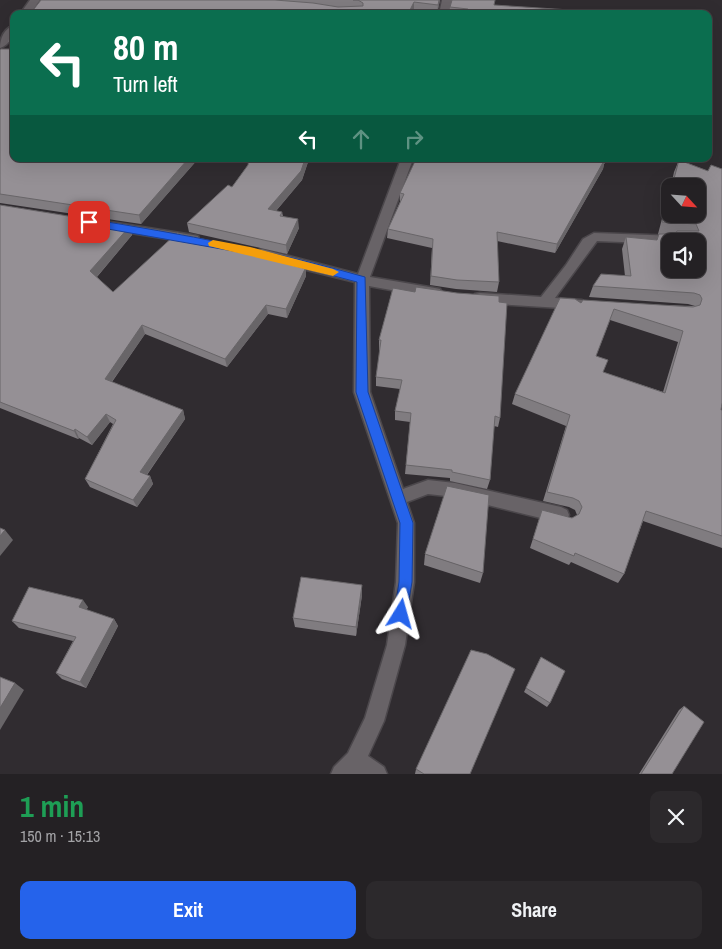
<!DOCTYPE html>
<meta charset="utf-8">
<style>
:root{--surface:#242124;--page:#2c292c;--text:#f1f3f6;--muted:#a3a3a6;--line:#413e41;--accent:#2563eb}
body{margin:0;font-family:"Archivo Narrow",sans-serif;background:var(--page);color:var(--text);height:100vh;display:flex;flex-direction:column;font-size:19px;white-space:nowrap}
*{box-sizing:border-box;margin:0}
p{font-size:16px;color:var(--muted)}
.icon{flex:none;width:28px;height:28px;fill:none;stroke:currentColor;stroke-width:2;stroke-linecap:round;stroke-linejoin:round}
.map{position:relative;height:774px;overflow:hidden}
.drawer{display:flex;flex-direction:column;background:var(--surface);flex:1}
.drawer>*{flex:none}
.guide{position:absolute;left:10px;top:10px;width:702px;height:152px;border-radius:10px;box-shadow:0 5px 20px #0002,0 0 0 1px var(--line);background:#0b6e4f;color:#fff;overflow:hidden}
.needle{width:32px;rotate:116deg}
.fabs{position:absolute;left:661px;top:178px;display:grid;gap:10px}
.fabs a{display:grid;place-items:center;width:45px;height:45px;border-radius:10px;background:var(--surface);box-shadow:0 5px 20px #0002,0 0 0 1px var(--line);font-size:25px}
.pin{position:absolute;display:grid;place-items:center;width:42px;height:42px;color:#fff;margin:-21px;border-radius:10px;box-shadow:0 2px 8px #0006}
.me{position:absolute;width:55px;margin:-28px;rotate:8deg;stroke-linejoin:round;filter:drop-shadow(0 0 4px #0008)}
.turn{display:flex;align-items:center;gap:18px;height:105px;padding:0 20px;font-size:22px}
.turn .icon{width:65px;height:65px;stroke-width:2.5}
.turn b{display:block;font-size:35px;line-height:42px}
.lanes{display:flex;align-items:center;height:48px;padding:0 20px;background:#0003;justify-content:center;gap:25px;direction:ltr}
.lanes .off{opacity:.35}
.round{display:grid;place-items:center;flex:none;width:52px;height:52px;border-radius:10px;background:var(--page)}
.headline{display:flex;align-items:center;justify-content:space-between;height:85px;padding:0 20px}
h1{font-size:30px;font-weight:700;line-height:38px;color:#1e9e55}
.cta{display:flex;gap:10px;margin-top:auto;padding:10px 20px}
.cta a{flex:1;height:58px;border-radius:10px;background:var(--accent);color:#fff;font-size:20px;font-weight:700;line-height:58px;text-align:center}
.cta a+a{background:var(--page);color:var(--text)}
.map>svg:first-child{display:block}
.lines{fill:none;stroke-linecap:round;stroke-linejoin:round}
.street-casing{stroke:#4b474b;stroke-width:3}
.street{fill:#686367;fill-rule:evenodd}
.wall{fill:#807c80;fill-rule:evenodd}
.shaded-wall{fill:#686568}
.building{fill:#959095;stroke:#686568;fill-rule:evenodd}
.route{fill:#2563eb;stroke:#184099}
.slow{fill:#f59e0b}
</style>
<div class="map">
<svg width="722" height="774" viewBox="0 0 722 774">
<rect width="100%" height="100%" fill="#302c30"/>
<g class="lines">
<g class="street-casing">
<g id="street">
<polygon points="30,0 40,0 30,14 20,14"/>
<polygon points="442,0 452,0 449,14 439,14"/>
<path d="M 14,25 C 14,35 10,45 0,48 C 0,38 4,29 14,25 Z"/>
<polygon points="401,159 413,159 370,277 435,288 440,289 442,293 440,297 435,298 369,286 370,392 403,489 428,480 455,483 561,507 567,510 569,515 567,520 561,523 455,497 428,494 407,502 414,523 414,582 405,645 384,721 368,756 384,767 387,774 331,774 334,767 348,753 365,718 387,645 396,582 398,523 354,392 355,282 262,259 257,257 255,254 257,251 262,249 358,274"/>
<polygon points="110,222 193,235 198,236 199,239 198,242 193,243 106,229 104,226"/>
<polygon points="594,233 678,236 683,237 684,240 670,241 670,244 597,241 555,298 582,300 584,304 582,308 577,309 480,303 475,302 473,298 475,294 480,293 541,297 566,265 583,239"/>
</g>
</g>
<use href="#street" class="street"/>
</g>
<g class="wall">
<polygon points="41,0 440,0 437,14 414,11"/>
<polygon points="494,5 570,14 449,14 450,7"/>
<polygon points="14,33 14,159 198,159 141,224 0,203 0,50 12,49 8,40"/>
<polygon points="249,159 309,159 302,180 276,211 282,212 283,216 299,228 287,254 189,232 187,223 232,187 248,165"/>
<path d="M 679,160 L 708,171 L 721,410 L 722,410 L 722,548 L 643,521 L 624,574 L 618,583 L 571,562 L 569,565 L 530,548 L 542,510 L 572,518 L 577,515 L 575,510 L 569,507 L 543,501 L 566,426 L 512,404 L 515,394 L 581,303 L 695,306 L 688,304 L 589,297 L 593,286 L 625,276 L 622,249 L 626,237 L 657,240 L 659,234 L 675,234 L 658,234 L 670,188 L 670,214 L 698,186 L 671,186 L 674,172 ZM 610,320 L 678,342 L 663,392 L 603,372 L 596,356 Z"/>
<polygon points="606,162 604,164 603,169 555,253 497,241 499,282 497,292 456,289 430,285 432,248 387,238 388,229 400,202 400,193"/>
<polygon points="0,205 130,226 132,235 97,277 113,292 281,262 306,276 287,318 268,314 227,367 145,334 112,382 183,410 185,419 147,475 150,476 153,484 137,507 90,487 85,479 113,424 110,422 92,445 79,438 78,439 0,408"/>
<polygon points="393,288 500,418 498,427 494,426 490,480 487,489 450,481 450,478 405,474 410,422 395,420 395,411 400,389 376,386 376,377 380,350 379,350 379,340"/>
<polygon points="425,554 483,573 480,583 424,565"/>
<polygon points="362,585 362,595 356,636 295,627 293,618"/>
<polygon points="88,607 86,610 114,619 118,626 86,688 62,679 56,673 73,641 19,628 12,621"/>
<polygon points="541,657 550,703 547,707 524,692"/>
<polygon points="684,706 672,774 639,774 679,710"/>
<polygon points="416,769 470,774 415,774"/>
</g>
<g class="shaded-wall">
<polygon points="439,0 440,0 437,14 438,5"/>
<polygon points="414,2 414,11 412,14 408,14"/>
<polygon points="188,159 198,159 141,224 139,215"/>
<polygon points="305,159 309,159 302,180 269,219 268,209"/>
<polygon points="602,159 608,159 604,164 603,169 555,253 557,244"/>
<polygon points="298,219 299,228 287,254 286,245"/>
<polygon points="130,226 132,235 94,280 90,271"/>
<polygon points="306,267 306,276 287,318 286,309"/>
<polygon points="266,305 268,314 227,367 225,359"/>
<polygon points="142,325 145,334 108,387 105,379"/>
<polygon points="183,410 185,419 143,480 140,472"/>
<polygon points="106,414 110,422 92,445 87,437"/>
<polygon points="75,429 79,438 78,439 74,431"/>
<polygon points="150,476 153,484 137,507 133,500"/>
<polygon points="5,530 13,540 0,556 0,536"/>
<polygon points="362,585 362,595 356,636 356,627"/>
<polygon points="83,600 88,607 84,614 79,607"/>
<polygon points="114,619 118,626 86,688 80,682"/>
<polygon points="15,683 24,690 0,730 0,708"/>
</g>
<g class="building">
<polygon points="41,0 275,0 313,3 338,7 363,6 363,3 358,0 353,0 439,0 438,5 414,2 408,14 30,14"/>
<polygon points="452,0 495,0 494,5 570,10 570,14 465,14 468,9 450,7"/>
<polygon points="14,33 14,159 188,159 139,215 0,194 0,50 1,49 12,49 12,42 8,40"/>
<polygon points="249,159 305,159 301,171 268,209 282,212 280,216 298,219 286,245 187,223 228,185 232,187 248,165"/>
<polygon points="416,159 605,159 557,244 497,232 499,282 457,280 431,276 433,239 388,229 404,194 400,193"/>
<path d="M 679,160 L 708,171 L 711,165 L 722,169 L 722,403 L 721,410 L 722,410 L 722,536 L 646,511 L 624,574 L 575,553 L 574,556 L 533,539 L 542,510 L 572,518 L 579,514 L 582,507 L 579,501 L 573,498 L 547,492 L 570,415 L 515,394 L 560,298 L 575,299 L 581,303 L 583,300 L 693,307 L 700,305 L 702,299 L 700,295 L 694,293 L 593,286 L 601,274 L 631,276 L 626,237 L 657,240 L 659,234 L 675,234 L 677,231 L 699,231 L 696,224 L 662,222 L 670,194 L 670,214 L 698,214 L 698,186 L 672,186 ZM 670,241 L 698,241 L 698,269 L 670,269 ZM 614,309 L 683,331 L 665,393 L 603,372 L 608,360 L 596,356 Z"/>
<polygon points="0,205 130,226 90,271 113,292 177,233 280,257 278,261 306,267 286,309 266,305 225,359 142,325 105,379 183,410 140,472 150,476 133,500 85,479 116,420 106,414 87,437 75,429 74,431 0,402"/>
<polygon points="416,287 457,293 499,296 499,302 507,303 500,418 495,416 490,480 452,472 452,470 406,465 411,413 395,411 402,380 376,377 381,340 379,340 393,288 415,292"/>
<polygon points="447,486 489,495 483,573 425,554"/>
<polygon points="0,528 5,530 0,536"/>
<polygon points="301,577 362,585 356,627 293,618"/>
<polygon points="29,587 83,600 79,607 114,619 80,682 56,673 76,637 12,621"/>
<polygon points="471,650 487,654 515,669 470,774 424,774 416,769"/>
<polygon points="541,657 565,671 550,703 526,688"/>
<polygon points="0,677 15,683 0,708"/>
<polygon points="684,706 704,722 672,774 641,774"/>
</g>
<path class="route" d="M 89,219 C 182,234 275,251 365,277 L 368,392 L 413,523 L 412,582 L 406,618 L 401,620 L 396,618 L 394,614 L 399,582 L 400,523 L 356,392 L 357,282 L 250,254 L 85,225 L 85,220 Z"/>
<polygon class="slow" points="213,240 250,247 333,269 339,272 333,276 209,246 208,243"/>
</svg>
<div class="fabs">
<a><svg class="needle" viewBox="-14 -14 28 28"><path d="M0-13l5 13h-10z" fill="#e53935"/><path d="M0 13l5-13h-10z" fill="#a3a3a6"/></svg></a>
<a><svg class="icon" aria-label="sound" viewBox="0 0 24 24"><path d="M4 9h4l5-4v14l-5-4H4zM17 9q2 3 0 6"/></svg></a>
</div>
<div class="pin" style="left:89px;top:222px;background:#d93025"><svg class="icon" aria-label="arrive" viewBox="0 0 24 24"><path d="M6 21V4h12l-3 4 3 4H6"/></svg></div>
<svg class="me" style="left:401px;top:614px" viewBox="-20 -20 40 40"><path d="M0-17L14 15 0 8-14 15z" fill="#2563eb" stroke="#fff" stroke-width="4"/></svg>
<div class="guide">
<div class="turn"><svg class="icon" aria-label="left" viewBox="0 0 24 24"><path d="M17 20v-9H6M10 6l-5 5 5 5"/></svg><div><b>80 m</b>Turn left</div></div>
<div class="lanes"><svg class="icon" aria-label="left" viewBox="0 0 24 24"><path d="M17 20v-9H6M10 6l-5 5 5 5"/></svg><svg class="icon off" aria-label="ahead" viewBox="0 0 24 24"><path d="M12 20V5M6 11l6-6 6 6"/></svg><svg class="icon off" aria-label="right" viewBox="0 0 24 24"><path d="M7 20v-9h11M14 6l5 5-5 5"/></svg></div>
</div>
</div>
<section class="drawer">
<div class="headline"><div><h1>1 min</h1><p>150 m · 15:13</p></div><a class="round"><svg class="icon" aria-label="close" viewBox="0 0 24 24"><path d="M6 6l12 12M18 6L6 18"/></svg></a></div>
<div class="cta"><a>Exit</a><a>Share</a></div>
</section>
